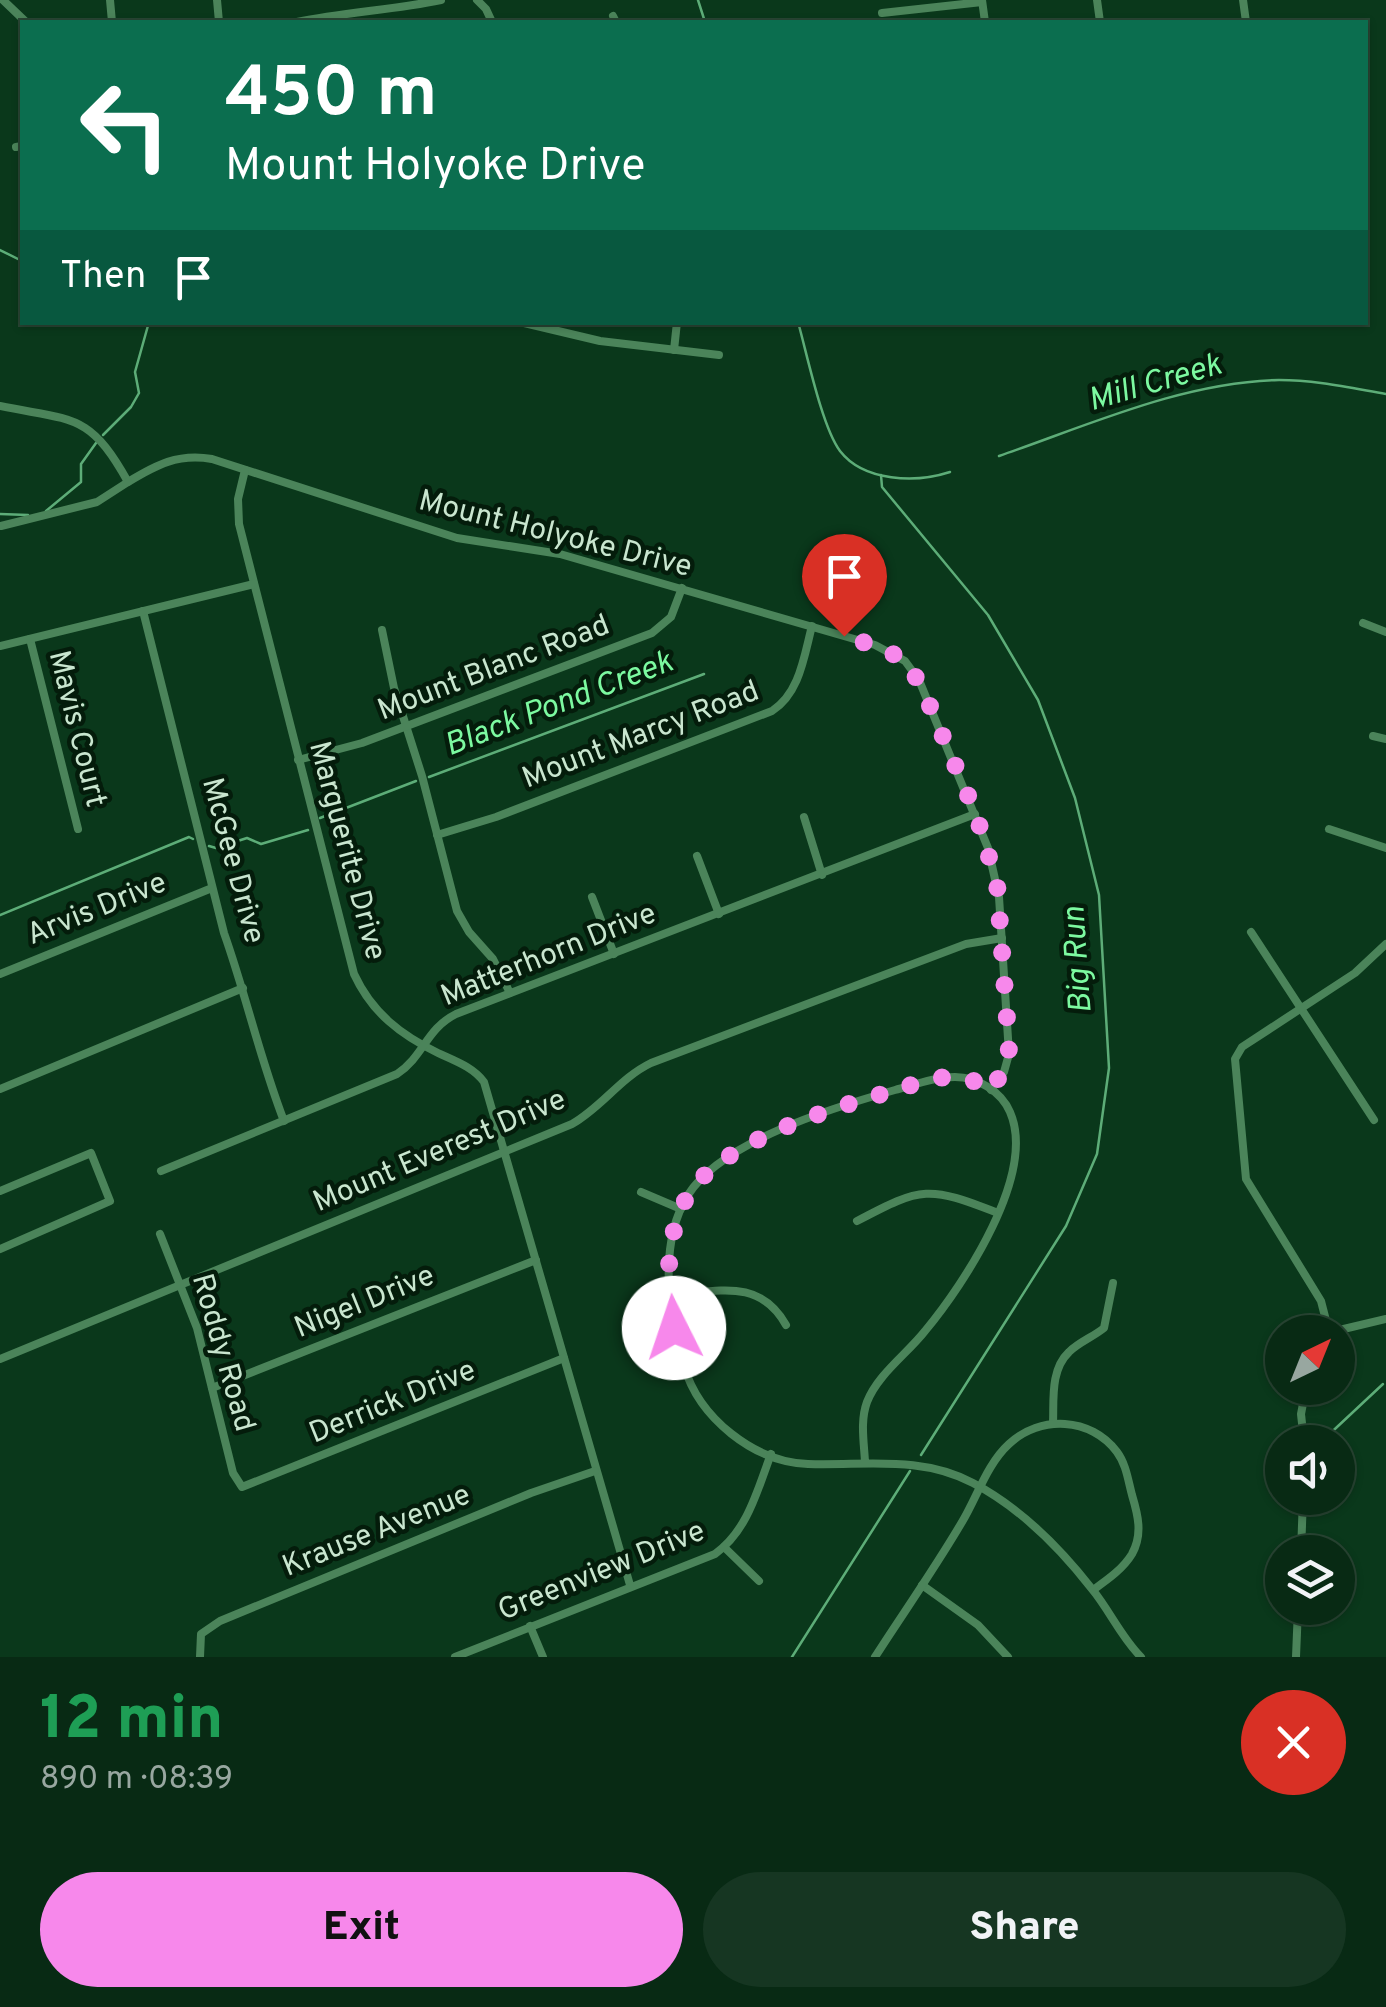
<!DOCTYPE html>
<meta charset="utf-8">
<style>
:root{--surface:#082a14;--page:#163622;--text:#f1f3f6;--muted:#98a7a0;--line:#294634;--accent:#f788eb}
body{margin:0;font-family:Overpass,sans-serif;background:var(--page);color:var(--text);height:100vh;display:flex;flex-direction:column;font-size:38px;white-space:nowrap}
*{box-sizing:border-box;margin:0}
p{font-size:32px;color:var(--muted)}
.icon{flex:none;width:55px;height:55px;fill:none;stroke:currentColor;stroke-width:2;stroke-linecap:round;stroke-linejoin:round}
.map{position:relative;height:1657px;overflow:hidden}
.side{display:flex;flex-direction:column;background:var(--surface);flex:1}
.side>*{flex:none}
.guide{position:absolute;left:20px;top:20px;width:1348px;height:305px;border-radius:0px;box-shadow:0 2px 8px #0004,0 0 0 2px var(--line);background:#0b6e4f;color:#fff;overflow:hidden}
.needle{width:65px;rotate:43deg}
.fabs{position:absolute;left:1265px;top:1315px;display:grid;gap:20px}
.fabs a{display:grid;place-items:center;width:90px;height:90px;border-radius:50%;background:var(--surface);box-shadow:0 2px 8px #0004,0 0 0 2px var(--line);font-size:50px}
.pin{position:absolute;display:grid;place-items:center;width:85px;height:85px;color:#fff;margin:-102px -42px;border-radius:50% 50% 50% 0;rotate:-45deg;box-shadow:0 0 10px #0007}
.pin .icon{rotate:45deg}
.me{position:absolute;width:110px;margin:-55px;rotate:356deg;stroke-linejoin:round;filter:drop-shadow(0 0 8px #0008)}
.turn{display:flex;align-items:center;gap:35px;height:210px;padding:0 40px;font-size:45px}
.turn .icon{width:130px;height:130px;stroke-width:2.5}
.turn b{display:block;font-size:70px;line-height:85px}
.then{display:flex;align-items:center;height:95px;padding:0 40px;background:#0003;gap:20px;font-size:38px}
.round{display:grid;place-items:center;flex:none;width:105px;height:105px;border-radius:52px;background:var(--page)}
.head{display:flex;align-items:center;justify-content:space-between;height:170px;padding:0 40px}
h1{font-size:60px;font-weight:800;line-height:75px;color:#1e9e55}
.action{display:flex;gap:20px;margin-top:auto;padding:20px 40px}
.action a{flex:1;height:115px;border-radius:60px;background:var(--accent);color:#111;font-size:40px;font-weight:800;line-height:115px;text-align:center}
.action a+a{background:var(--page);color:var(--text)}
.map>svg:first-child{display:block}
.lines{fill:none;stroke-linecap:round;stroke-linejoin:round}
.stream{stroke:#5dad78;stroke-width:2.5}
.street{stroke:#4b845a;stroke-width:8}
.route{stroke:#f788eb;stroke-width:18;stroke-dasharray:0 32.4}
.labels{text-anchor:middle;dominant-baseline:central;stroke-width:9;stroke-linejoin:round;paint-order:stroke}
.street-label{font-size:30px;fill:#c9e6cf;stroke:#041c0b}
.water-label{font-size:32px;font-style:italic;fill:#7cf9a0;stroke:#041c0b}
</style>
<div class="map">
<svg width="1386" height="1657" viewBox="0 0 1386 1657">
<rect width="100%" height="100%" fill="#0a381b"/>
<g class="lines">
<g class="stream">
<polyline points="698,0 705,22"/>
<polyline points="0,250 22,261"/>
<path d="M 798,322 C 807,354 822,427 840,451 C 864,482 916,483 950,472"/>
<polyline points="103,435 131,407 139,393 135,372 149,322"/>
<path d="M 999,456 C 1089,425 1183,382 1279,380 C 1315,380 1351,388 1386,394"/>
<polyline points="881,475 882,487 988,615 1038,700 1075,798 1099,895 1109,1068 1097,1154 1066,1226 921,1455"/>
<polyline points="46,511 81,482 81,464 96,443"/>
<polyline points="0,514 28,515"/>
<polyline points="429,777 704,674"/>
<polyline points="320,818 416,781"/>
<polyline points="209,846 216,848 247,838 261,844 308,830"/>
<polyline points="0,915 189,837 193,839"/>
<polyline points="1321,1442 1383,1384"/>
<polyline points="792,1657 910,1471"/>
</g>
<g class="street">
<polyline points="3,0 26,22"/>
<polyline points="110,0 112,22"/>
<polyline points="217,0 219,22"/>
<polyline points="477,0 486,9 492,22"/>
<polyline points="982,0 985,22"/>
<polyline points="1097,0 1100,22"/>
<polyline points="1243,0 1246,22"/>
<polyline points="882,13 982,2"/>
<polyline points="613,16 616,22"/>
<path d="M 297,22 C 345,12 393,10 441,0"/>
<polyline points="16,147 22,146"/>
<polyline points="520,322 600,341 719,355"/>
<polyline points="674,350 677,322"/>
<path d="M 0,406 C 73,421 89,412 128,482 C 156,465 178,453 212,459 L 457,538 L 560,554 L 875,645 L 905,661 L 919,680 L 988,848 L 999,897 L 1009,1054 L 1004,1072 L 991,1090"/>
<path d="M 245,470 L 238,499 L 239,524 L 354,974 C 372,1013 401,1035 438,1053 C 455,1061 473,1067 484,1082 L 630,1585"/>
<polyline points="1,526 97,502 128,482"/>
<path d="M 143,611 L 224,933 C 246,995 260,1059 284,1121"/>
<polyline points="1363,623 1386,632"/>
<polyline points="382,630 394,688 422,776 457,911 469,932 493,959 510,993"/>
<polyline points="30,639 78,829"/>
<polyline points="0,646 254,584"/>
<polyline points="1373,736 1386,739"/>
<polyline points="298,760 362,743 652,633 671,617 682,588"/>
<polyline points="804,817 822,875"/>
<polyline points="1329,829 1386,848"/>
<path d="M 437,835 L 496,817 L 772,711 C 800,693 804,656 812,626"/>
<polyline points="697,856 719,914"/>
<polyline points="592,897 614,954"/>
<polyline points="1251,932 1374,1120"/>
<polyline points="0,974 212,888"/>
<polyline points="0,1089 243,988"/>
<path d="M 161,1171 L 397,1074 C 424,1056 426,1029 456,1014 L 975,814"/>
<polyline points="0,1191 91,1153 110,1201 0,1249"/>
<polyline points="641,1192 681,1209"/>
<path d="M 857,1221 C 923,1186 928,1186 998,1213"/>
<polyline points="160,1234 197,1328 233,1473 242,1487 564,1358"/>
<path d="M 670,1295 C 717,1292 759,1277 786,1325"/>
<polyline points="1329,1332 1321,1301 1246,1179 1235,1059 1242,1047 1355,973 1386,944"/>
<polyline points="1331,1332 1386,1319"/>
<path d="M 0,1359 L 572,1124 C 602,1107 620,1078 651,1063 L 966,944 L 1002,938"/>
<polyline points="212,1388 536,1260"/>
<path d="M 1053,1423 C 1054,1400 1050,1370 1069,1352 C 1079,1342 1093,1337 1104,1328 L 1113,1283"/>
<polyline points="1304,1442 1301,1414 1306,1388"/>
<path d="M 865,1462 C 864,1442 860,1421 867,1402 C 878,1374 907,1354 925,1331 C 964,1284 1037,1174 1010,1112 C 1001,1091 977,1077 955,1077 C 934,1077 914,1085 895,1090 C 835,1107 722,1141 688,1195 C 658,1243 668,1315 684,1366 C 699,1418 754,1462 808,1464 C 865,1466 921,1455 973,1483 C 1019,1507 1060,1548 1092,1589 C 1110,1611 1121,1637 1141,1657"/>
<polyline points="724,1547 759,1581"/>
<polyline points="1301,1552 1303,1498"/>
<polyline points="922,1585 978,1625 1008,1657"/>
<polyline points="530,1626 543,1657"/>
<polyline points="200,1657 201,1634 220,1621 531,1493 595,1471"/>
<path d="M 455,1657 L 715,1554 C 748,1530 757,1491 771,1454"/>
<path d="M 875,1657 C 904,1612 935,1568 962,1522 C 977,1497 987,1464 1009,1444 C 1040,1415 1091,1417 1117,1452 C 1126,1464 1128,1480 1132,1495 C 1138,1515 1143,1534 1132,1554 C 1123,1569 1107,1580 1093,1590"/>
<polyline points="1296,1657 1298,1608"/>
</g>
</g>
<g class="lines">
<path class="route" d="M 674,1328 C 665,1287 666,1230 689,1194 C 723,1140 836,1107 896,1090 C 915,1084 936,1076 956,1077 C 967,1078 982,1083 991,1090 L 1008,1063 L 1009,1046 L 997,883 L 976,814 L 924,692 L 910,667 L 888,650 L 844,636"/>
</g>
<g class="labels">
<g class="street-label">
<text transform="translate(555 535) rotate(14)">Mount Holyoke Drive</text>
<text transform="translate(494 669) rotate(-21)">Mount Blanc Road</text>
<text transform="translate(76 729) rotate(76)">Mavis Court</text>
<text transform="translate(641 736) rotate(-21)">Mount Marcy Road</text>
<text transform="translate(346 851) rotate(75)">Marguerite Drive</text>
<text transform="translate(232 861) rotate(75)">McGee Drive</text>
<text transform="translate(97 910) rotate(-22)">Arvis Drive</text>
<text transform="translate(549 956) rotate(-22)">Matterhorn Drive</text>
<text transform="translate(440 1152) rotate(-23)">Mount Everest Drive</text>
<text transform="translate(365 1303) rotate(-22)">Nigel Drive</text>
<text transform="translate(222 1353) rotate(74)">Roddy Road</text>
<text transform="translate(393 1403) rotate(-22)">Derrick Drive</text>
<text transform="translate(377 1532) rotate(-22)">Krause Avenue</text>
<text transform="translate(602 1572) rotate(-22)">Greenview Drive</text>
</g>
<g class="water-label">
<text transform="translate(1155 384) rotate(-16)">Mill Creek</text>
<text transform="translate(559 705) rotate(-21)">Black Pond Creek</text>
<text transform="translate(1079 960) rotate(-94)">Big Run</text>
</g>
</g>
</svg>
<div class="fabs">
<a><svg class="needle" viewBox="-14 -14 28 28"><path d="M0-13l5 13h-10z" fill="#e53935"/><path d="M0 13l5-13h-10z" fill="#98a7a0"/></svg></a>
<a><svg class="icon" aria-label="sound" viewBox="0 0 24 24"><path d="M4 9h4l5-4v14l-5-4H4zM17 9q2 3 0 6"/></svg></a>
<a><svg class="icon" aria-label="layers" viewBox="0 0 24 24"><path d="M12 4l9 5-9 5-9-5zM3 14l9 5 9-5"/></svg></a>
</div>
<div class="pin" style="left:844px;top:636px;background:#d93025"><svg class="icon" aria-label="arrive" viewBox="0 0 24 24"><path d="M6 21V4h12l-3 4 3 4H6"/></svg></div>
<svg class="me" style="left:674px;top:1328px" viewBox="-20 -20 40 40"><circle r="19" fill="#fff"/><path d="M0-13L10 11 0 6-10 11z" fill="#f788eb"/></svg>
<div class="guide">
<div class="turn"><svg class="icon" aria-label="left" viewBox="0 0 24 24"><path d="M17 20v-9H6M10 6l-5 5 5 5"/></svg><div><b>450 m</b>Mount Holyoke Drive</div></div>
<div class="then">Then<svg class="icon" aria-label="arrive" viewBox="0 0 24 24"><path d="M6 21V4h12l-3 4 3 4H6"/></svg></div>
</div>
</div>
<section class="side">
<div class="head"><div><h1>12 min</h1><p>890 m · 08:39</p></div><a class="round" style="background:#d93025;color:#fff"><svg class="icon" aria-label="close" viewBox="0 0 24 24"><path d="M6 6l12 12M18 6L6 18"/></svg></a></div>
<div class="action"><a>Exit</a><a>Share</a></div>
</section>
